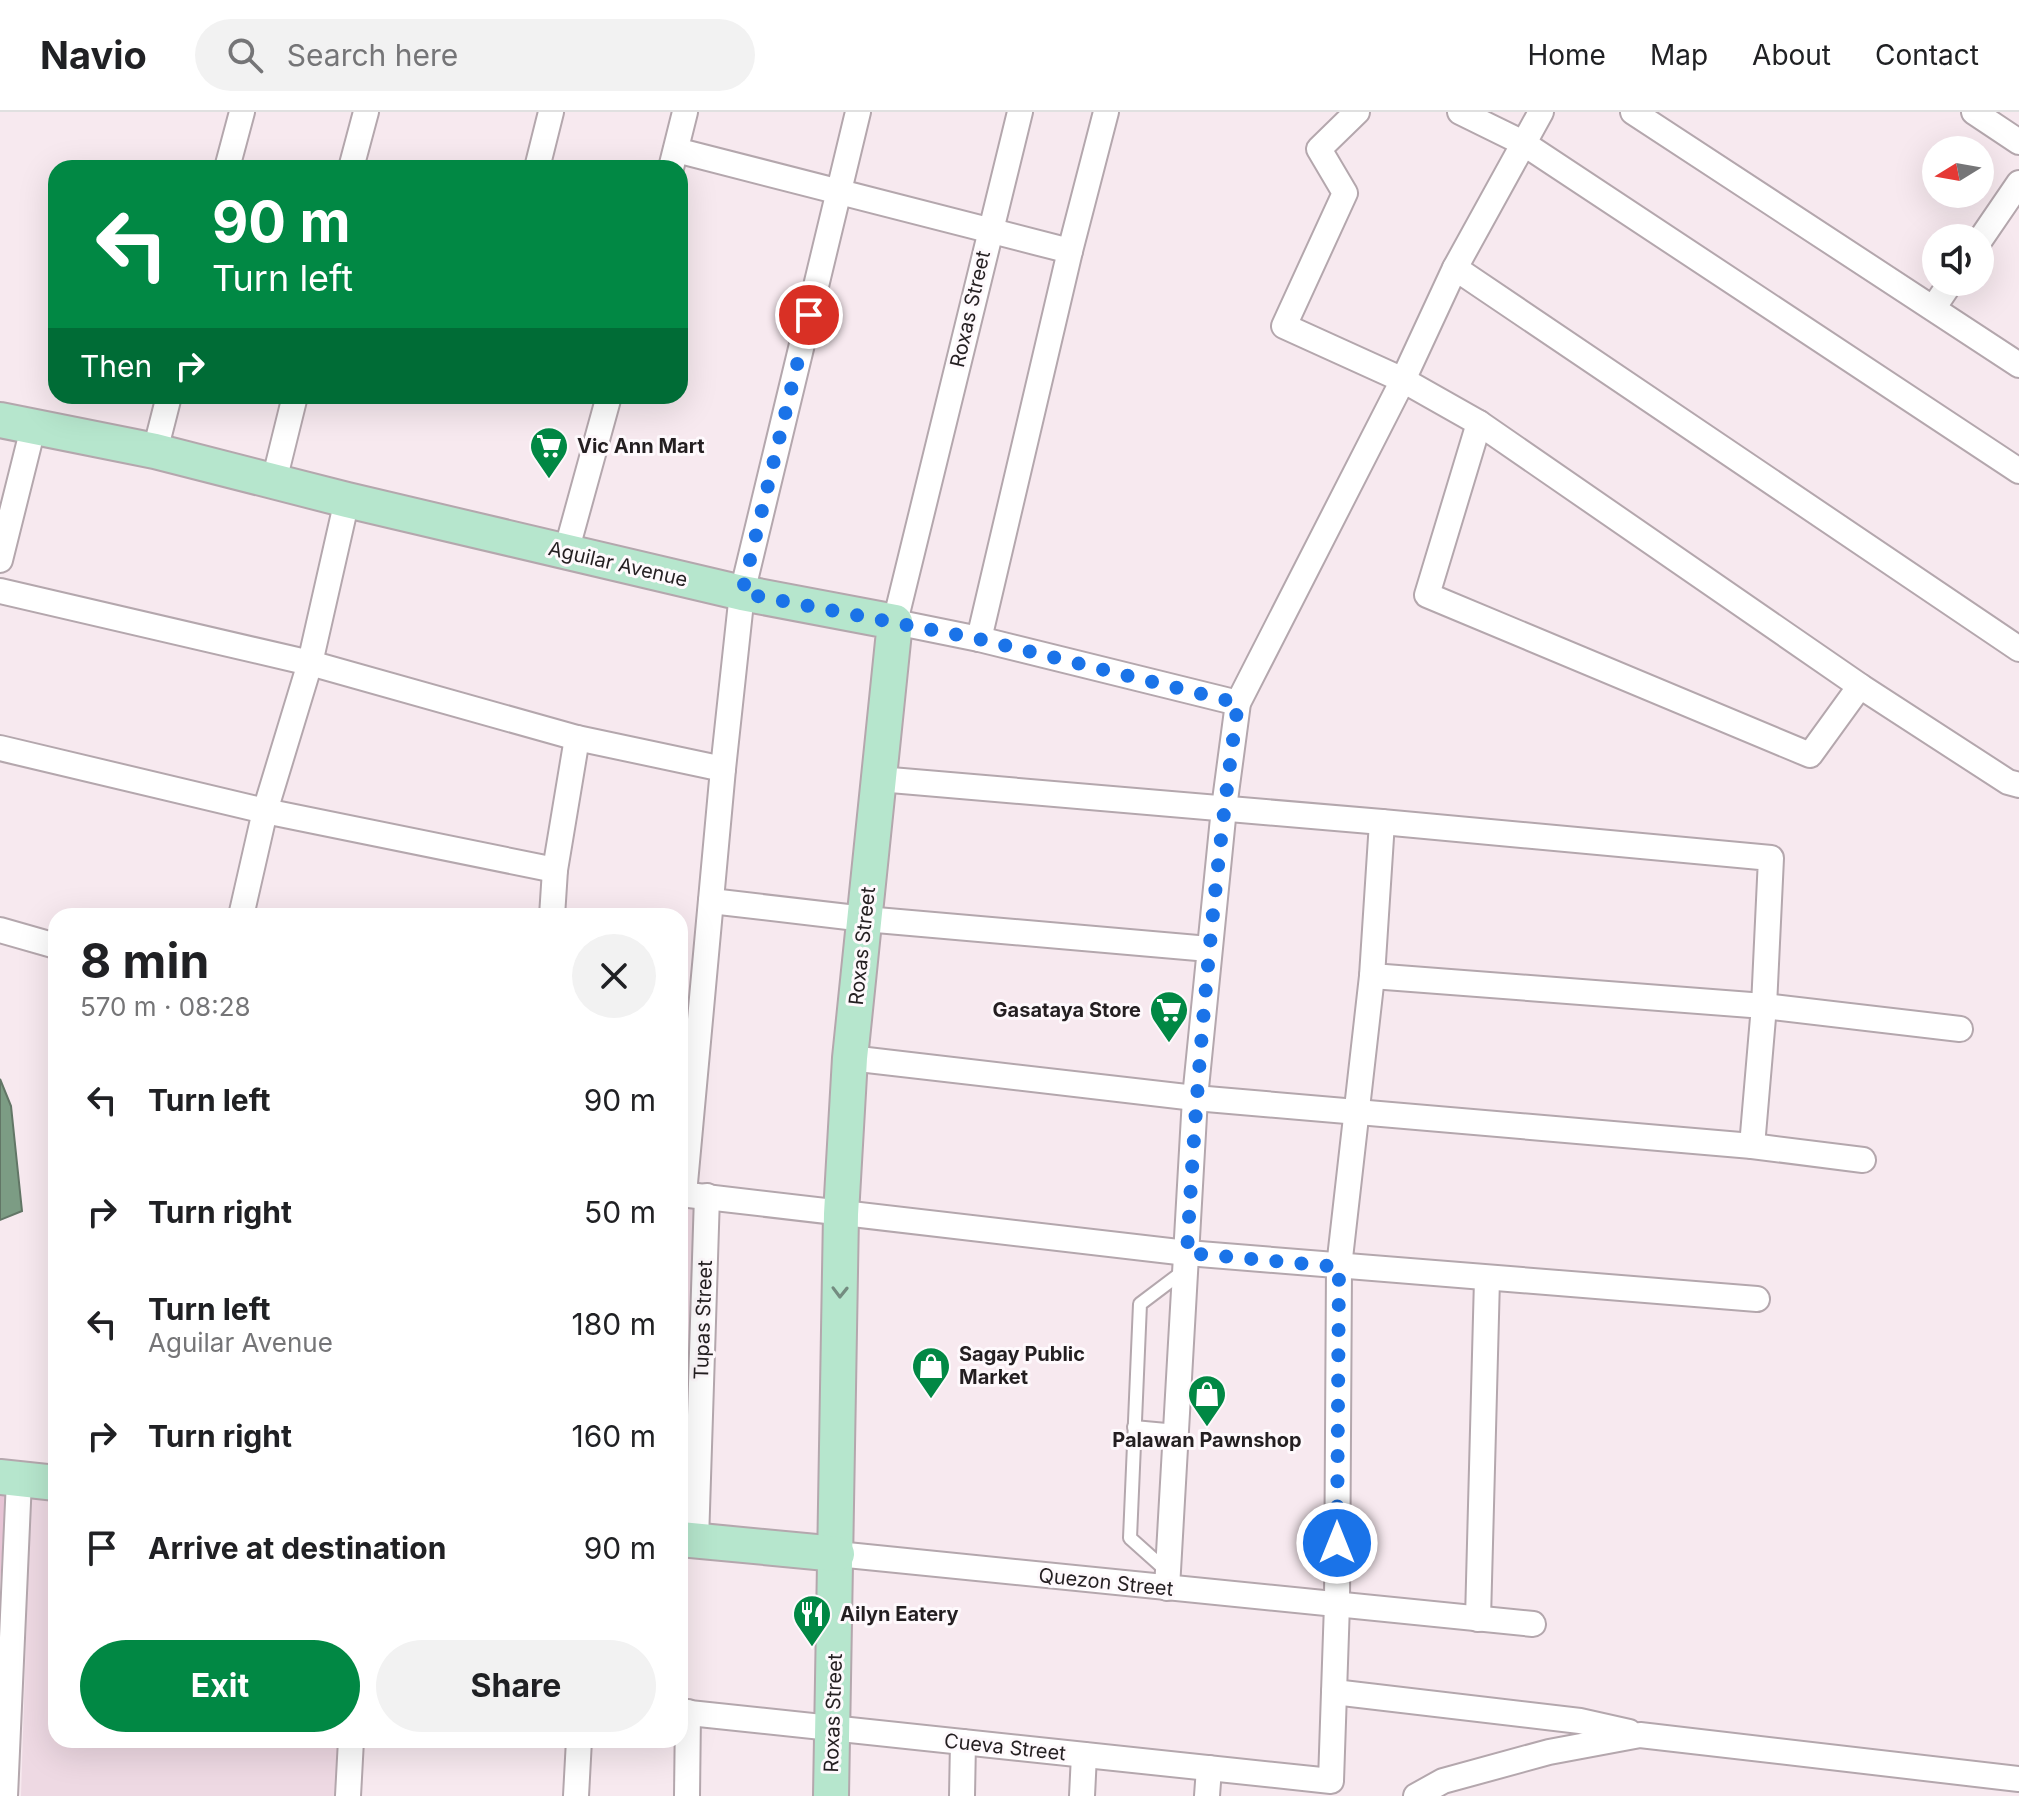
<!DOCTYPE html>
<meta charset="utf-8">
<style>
:root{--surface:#fff;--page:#f2f2f2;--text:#202124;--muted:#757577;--line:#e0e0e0;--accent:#018844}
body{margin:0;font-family:Inter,sans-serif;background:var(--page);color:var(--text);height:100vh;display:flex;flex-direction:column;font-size:30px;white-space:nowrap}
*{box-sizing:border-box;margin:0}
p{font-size:26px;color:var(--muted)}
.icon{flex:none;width:44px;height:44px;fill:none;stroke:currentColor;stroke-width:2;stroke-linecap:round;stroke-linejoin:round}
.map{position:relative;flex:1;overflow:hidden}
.panel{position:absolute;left:48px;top:796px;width:640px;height:840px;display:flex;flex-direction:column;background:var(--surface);border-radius:24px;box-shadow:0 8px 32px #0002}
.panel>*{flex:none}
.banner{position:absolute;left:48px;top:48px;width:640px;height:244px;border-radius:24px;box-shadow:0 8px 32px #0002;background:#018844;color:#fff;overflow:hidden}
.needle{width:52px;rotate:259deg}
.tools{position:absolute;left:1922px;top:24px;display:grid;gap:16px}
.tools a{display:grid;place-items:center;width:72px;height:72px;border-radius:50%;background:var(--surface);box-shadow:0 8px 32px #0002;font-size:40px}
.pin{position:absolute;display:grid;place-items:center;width:68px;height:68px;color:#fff;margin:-34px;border:4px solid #fff;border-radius:50%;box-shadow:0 2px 8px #0007}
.me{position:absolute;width:88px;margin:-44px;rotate:0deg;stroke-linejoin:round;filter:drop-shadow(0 0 6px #0008)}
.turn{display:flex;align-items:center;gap:28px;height:168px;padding:0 32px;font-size:36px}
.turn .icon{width:104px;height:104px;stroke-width:2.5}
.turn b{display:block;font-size:56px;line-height:68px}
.then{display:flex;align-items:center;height:76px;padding:0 32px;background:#0003;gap:16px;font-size:30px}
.round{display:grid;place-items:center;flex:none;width:84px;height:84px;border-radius:42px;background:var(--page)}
.summary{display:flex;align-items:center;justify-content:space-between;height:136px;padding:0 32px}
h1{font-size:48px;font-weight:700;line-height:60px}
.button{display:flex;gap:16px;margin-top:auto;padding:16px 32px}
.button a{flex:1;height:92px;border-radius:48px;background:var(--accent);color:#fff;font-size:32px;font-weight:700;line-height:92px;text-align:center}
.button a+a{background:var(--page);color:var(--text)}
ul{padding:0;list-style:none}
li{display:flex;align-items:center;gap:24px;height:112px;padding:0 32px}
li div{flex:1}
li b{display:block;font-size:30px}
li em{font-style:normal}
header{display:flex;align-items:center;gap:48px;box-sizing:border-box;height:112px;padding:0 40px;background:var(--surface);border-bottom:2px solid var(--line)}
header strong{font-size:38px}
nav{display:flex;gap:44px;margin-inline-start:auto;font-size:28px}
.search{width:560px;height:72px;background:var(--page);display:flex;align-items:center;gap:20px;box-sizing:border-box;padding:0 28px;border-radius:44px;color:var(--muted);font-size:30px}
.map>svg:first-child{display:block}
.built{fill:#eed9e3}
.green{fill:#e7c4d5}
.water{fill:#7c9c84;stroke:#627666;stroke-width:2}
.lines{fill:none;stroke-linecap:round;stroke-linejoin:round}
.lane-casing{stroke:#b4a7ad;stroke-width:16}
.street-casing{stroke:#b4a7ad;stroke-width:28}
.secondary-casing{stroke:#b4a7ad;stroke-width:38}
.lane{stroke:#fff;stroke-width:12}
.street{stroke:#fff;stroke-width:24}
.secondary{stroke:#b6e6cd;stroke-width:34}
.oneway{stroke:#748c80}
.route{stroke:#1a73e8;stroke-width:14;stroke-dasharray:0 25.2}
.labels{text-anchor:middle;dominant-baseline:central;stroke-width:6;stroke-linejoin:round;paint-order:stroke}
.street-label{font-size:20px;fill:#241f21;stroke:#fef9fc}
.poi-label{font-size:20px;font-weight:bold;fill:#241f21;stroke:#fef9fc;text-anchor:start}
</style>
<header>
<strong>Navio</strong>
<div class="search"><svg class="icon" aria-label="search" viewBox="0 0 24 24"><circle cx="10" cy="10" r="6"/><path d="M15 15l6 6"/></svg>Search here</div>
<nav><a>Home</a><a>Map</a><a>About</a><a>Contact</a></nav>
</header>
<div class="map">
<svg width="2019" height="1684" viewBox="0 0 2019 1684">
<rect width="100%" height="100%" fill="#f7e9ef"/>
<g class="built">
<polygon points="680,1087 700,1089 687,1399 680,1399"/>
<polygon points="31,1370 56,1372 56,1628 339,1628 337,1684 21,1684"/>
</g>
<polygon class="green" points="0,1378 6,1378 0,1475"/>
<polygon class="water" points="0,967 11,994 22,1099 0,1108"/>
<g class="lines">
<g class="lane-casing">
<g id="lane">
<polyline points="1134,1315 1177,1319"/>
<polyline points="1168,1460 1130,1426 1140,1192 1185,1158"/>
</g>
</g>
<g class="street-casing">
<g id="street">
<polyline points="1020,0 895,510 979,527 1238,591"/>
<polyline points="1357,0 1319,37 1345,81 1284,214 1403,268 1479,311 1860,574 2008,670 2019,673"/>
<polyline points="1460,0 1523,31 2019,359"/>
<polyline points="1633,0 2019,253"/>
<polyline points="1974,0 2019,30"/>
<polyline points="676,38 1070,139"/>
<polyline points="227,56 242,0"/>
<polyline points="351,56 366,0"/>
<polyline points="537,56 551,0"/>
<polyline points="671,56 685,0"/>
<polyline points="1980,128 2019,71"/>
<polyline points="1455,156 2019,537"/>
<polyline points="1934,195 1951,170"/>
<polyline points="1479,311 1427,483 1810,643 1860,574"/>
<polyline points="155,339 169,284"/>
<polyline points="274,369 295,284"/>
<polyline points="566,440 609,284"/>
<polyline points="0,448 33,316"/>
<polyline points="0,479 310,551 577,626 723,657"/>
<polyline points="979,527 1070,139 1106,0"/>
<polyline points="0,636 265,699 555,758"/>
<polyline points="879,667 1382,710 1771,746 1764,894 1752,1034"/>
<polyline points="711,789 865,807 1209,837"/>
<polyline points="241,804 265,699 310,551 347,388"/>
<polyline points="552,804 555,758 577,626"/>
<polyline points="0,818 56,834"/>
<polyline points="1372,864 1764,894 1960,917"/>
<polyline points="850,946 1195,986 1752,1034 1863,1048"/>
<polyline points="680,1082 1187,1141 1757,1187"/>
<polyline points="684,1082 723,657 742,481 858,0"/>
<polyline points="696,1429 707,1084"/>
<polyline points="837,1442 1533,1512"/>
<polyline points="1167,1476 1195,986 1224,696 1238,591 1403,268 1455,156 1541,0"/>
<polyline points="1478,1507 1487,1167"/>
<polyline points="1334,1580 1580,1609 1629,1620"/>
<polyline points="680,1600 1331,1669 1337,1492 1339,1155 1372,864 1382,710"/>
<polyline points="5,1684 19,1368"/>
<polyline points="348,1684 351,1628"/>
<polyline points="576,1684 579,1628"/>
<polyline points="687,1684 688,1600"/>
<polyline points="962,1684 963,1630"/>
<polyline points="1082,1684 1084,1643"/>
<polyline points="1207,1684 1209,1656"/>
<polyline points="1416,1684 1443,1669 1549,1640 1640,1623 2019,1667"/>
</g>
</g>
<g class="secondary-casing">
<g id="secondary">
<polyline points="0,308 155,339 347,388 742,481 895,510 850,946 841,1102 831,1684"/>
<polyline points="0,1365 56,1371"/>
<polyline points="680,1427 837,1442"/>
</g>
</g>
<use href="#lane" class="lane"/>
<use href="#street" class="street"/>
<use href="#secondary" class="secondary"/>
</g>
<defs><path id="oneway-chevron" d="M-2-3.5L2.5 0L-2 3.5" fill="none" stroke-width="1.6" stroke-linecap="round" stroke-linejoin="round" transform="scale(2)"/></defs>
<use class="oneway" href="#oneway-chevron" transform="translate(840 1180) rotate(91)"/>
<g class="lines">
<path class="route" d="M 809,203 L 742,481 L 979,527 L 1238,591 C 1213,773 1197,957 1187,1141 L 1339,1155 L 1337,1431"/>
</g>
<defs>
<g id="supermarket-pin" transform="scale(2)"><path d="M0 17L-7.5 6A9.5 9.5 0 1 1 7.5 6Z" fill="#018844" stroke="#fef9fc"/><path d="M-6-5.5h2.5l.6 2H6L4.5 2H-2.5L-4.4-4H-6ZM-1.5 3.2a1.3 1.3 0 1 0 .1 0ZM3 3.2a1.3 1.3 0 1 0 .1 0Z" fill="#fff"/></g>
<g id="shop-pin" transform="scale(2)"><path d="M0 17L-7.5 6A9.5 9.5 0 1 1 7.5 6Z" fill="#018844" stroke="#fef9fc"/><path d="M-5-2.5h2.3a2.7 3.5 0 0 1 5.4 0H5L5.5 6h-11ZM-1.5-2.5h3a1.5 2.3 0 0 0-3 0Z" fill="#fff"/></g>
<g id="restaurant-pin" transform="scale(2)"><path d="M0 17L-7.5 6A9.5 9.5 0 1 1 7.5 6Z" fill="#018844" stroke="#fef9fc"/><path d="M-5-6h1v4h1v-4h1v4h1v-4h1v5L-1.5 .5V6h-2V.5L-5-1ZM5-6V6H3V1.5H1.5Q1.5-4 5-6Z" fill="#fff"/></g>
</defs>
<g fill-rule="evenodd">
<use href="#supermarket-pin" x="549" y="334"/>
<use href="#supermarket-pin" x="1169" y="898"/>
<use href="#shop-pin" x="931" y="1254"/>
<use href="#shop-pin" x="1207" y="1282"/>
<use href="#restaurant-pin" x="812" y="1502"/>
</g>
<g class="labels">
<g class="street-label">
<text transform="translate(970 197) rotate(-77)">Roxas Street</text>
<text transform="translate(618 452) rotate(13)">Aguilar Avenue</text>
<text transform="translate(862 834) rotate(-84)">Roxas Street</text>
<text transform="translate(703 1208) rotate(-88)">Tupas Street</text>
<text transform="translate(1106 1470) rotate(6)">Quezon Street</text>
<text transform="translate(833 1601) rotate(-88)">Roxas Street</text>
<text transform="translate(1005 1635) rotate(6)">Cueva Street</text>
</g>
<g class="poi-label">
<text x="577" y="334">Vic Ann Mart</text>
<text x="1141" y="898" text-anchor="end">Gasataya Store</text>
<text x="959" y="1242">Sagay Public<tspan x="959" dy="23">Market</tspan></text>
<text x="1207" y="1328" text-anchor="middle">Palawan Pawnshop</text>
<text x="840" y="1502">Ailyn Eatery</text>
</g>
</g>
</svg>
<div class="tools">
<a><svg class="needle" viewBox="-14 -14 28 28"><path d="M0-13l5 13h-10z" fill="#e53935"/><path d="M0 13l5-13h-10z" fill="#757577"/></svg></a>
<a><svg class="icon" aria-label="sound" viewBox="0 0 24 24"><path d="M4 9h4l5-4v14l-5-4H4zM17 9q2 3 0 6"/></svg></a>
</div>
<div class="pin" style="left:809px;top:203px;background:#d93025"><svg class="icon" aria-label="arrive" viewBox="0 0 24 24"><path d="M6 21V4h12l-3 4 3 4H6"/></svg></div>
<svg class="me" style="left:1337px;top:1431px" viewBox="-20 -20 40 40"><circle r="17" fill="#1a73e8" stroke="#fff" stroke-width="3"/><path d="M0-11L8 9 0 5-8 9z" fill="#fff"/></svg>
<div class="banner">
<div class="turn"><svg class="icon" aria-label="left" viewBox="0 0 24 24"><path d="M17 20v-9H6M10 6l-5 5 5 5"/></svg><div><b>90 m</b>Turn left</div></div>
<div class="then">Then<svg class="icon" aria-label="right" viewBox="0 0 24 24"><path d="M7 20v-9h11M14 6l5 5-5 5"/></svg></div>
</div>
<section class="panel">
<div class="summary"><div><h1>8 min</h1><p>570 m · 08:28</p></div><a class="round"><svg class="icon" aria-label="close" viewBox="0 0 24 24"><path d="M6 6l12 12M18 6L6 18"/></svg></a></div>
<ul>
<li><svg class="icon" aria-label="left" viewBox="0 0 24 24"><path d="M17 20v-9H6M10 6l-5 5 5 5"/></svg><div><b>Turn left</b></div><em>90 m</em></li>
<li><svg class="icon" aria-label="right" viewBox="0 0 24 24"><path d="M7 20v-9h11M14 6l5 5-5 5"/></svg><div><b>Turn right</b></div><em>50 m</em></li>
<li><svg class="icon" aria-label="left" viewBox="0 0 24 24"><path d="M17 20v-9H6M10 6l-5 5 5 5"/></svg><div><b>Turn left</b><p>Aguilar Avenue</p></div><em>180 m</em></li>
<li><svg class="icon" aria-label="right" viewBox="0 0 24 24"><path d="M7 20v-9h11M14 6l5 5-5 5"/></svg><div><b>Turn right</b></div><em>160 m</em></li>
<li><svg class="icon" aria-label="arrive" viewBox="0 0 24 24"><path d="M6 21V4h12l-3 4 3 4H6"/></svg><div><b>Arrive at destination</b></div><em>90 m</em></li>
</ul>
<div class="button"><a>Exit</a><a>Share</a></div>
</section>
</div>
